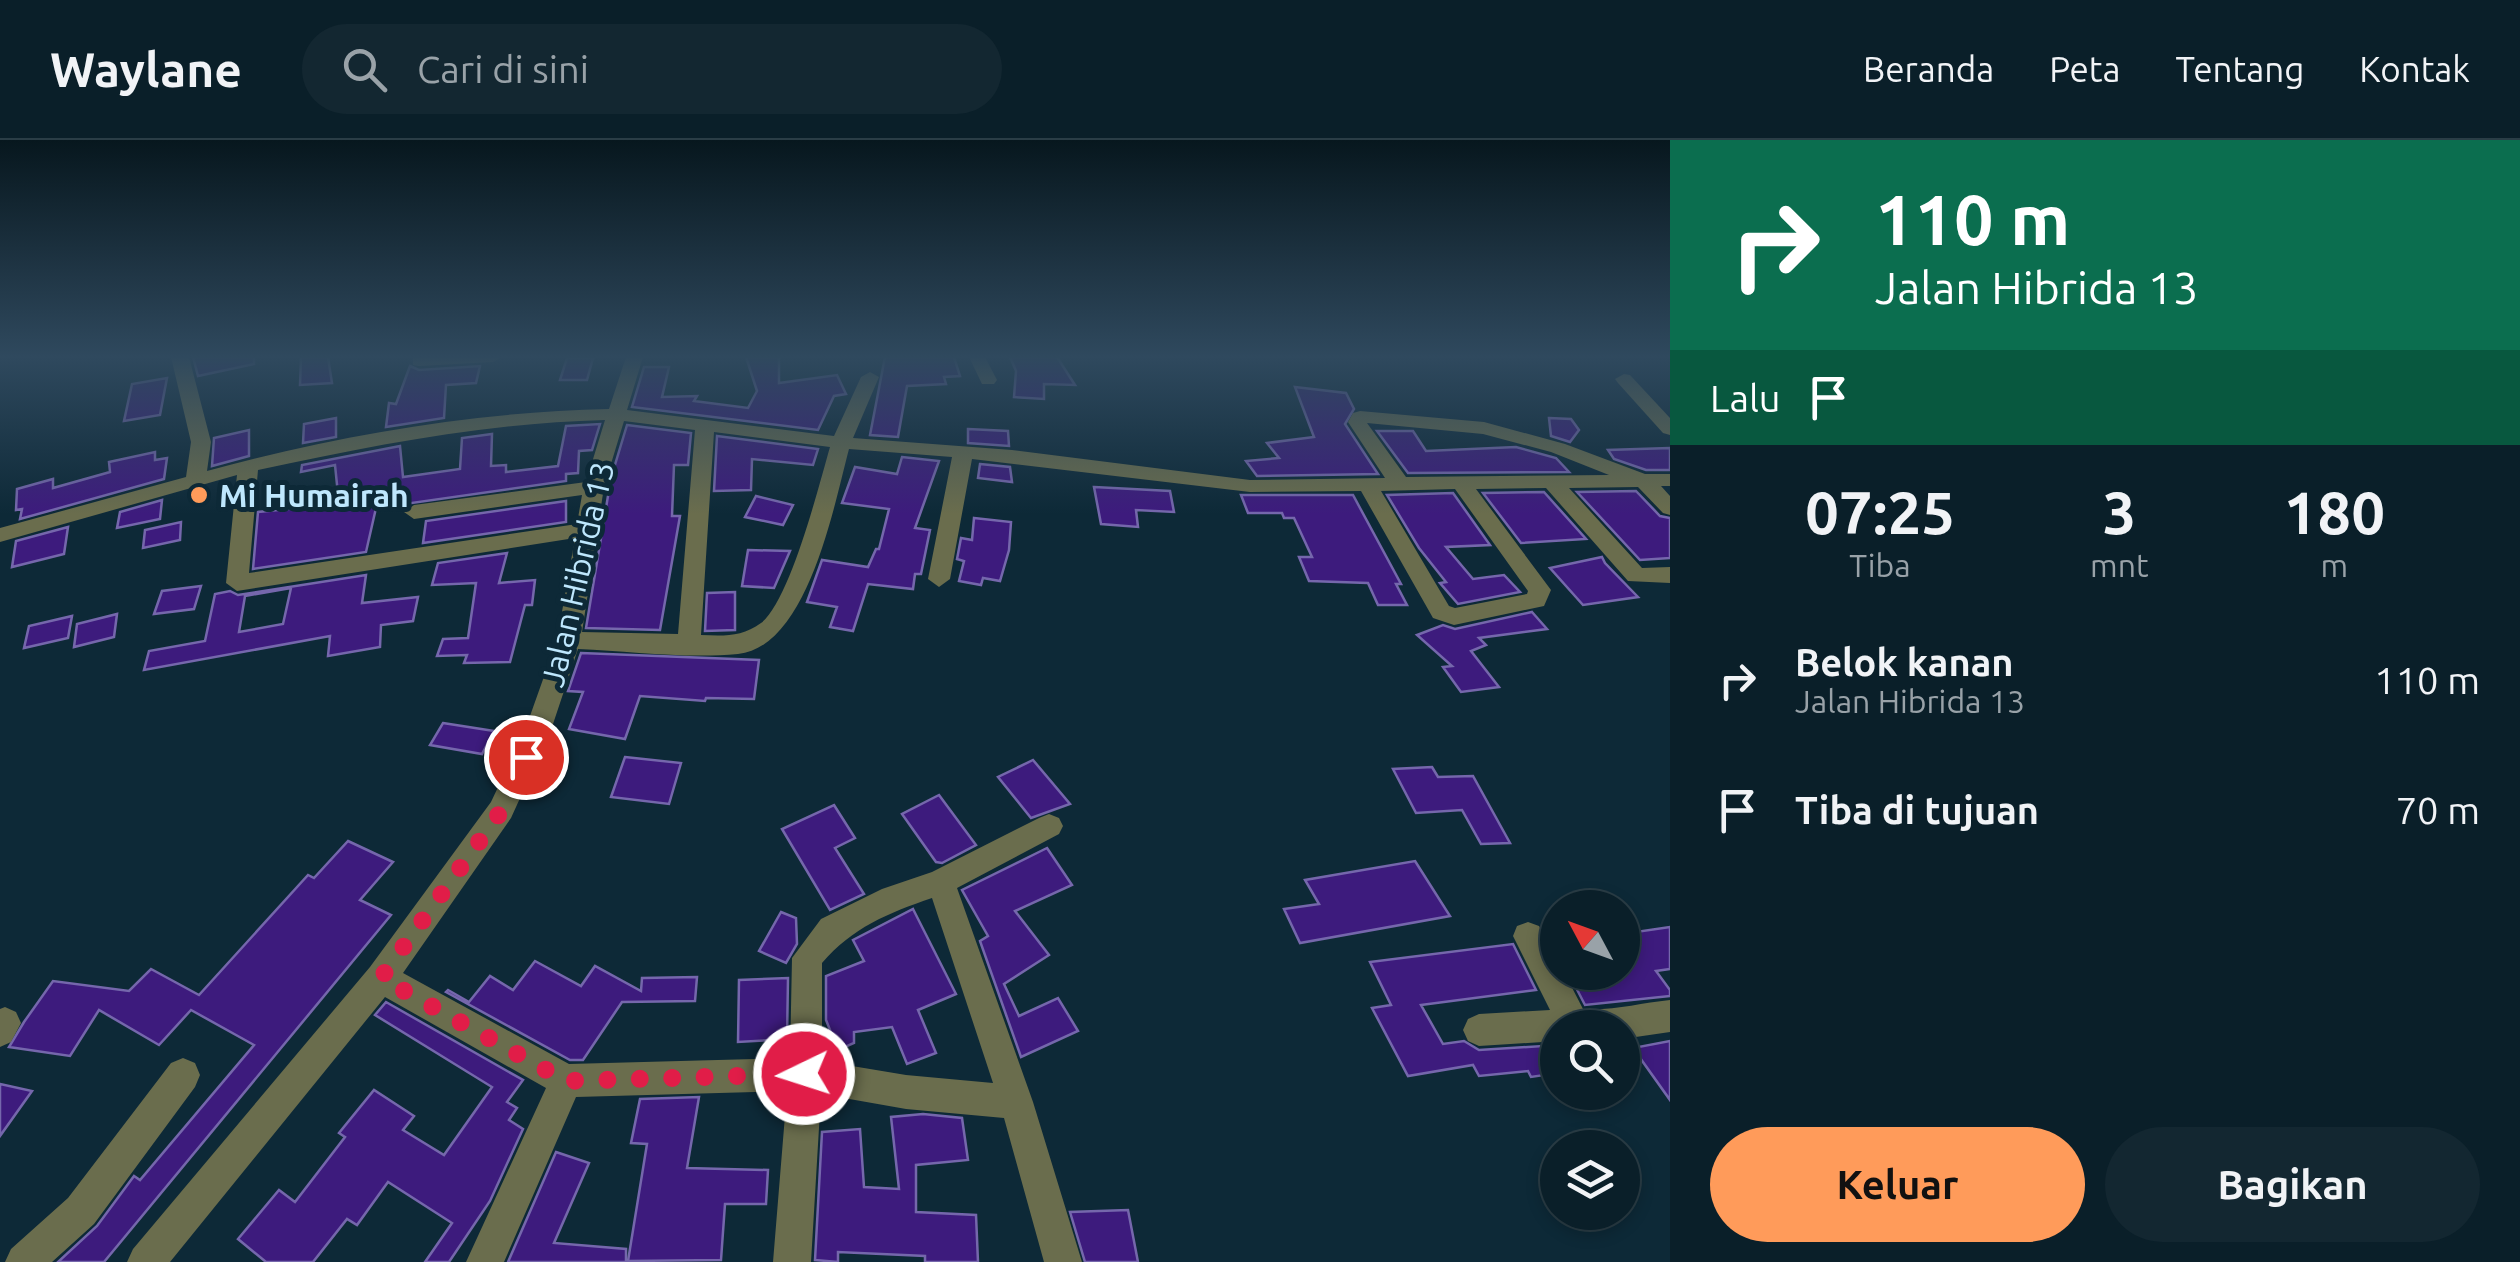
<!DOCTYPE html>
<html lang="id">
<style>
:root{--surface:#0a1f29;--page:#132731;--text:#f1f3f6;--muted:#99a2a8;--line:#2a3d46;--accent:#ff9b5a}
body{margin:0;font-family:Ubuntu,sans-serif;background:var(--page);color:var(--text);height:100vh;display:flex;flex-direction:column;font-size:38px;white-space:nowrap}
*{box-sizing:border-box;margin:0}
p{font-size:32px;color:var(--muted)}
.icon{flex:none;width:55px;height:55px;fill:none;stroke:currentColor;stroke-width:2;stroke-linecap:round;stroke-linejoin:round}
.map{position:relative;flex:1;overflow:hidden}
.side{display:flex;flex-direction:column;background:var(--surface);width:850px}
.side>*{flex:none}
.banner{background:#0b6e4f;color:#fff;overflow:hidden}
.needle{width:65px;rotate:311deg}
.tools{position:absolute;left:1540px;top:750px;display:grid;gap:20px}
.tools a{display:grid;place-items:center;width:100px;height:100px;border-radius:50%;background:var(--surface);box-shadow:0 5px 15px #0003,0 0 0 2px var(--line);font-size:50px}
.pin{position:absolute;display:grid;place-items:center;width:85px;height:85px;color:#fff;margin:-42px;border:5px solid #fff;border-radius:50%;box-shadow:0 2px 10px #0007}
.me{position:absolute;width:110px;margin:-55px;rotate:266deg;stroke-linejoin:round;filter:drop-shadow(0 0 8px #0008)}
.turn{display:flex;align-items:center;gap:35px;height:210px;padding:0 40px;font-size:45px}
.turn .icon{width:130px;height:130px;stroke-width:2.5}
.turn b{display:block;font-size:70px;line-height:85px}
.then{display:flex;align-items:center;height:95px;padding:0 40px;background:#0003;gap:20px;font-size:38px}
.eta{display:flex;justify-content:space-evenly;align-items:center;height:170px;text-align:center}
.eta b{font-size:60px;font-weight:600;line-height:70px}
.primary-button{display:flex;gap:20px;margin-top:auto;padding:20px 40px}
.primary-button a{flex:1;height:115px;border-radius:60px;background:var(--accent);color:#111;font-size:40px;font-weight:600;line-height:115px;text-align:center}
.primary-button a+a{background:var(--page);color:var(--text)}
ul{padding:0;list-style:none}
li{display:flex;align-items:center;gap:30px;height:130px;padding:0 40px}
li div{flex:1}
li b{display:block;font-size:38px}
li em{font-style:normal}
header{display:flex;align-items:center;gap:60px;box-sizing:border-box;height:140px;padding:0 50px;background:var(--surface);border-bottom:2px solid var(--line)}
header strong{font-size:48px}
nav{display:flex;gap:55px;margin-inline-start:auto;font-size:35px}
.search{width:700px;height:90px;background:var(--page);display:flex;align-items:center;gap:25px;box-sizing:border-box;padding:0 35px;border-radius:55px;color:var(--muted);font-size:38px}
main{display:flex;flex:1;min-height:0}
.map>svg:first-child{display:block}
.building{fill:#3d1b7d;stroke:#7567ac;stroke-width:2.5;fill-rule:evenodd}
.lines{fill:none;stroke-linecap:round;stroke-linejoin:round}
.minor{fill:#6a6d4d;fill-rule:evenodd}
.route{stroke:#e11d48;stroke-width:18;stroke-dasharray:0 32.4}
.poi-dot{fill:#ff9b5a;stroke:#0d2937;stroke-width:4}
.labels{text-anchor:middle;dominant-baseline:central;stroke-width:10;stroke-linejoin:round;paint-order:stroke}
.poi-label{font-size:32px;font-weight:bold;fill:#bee7fd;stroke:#0d2937;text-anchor:start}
.street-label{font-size:32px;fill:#bee7fd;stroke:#0d2937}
</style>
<header>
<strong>Waylane</strong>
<div class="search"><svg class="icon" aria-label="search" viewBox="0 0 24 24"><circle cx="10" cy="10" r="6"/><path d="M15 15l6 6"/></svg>Cari di sini</div>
<nav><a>Beranda</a><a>Peta</a><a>Tentang</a><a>Kontak</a></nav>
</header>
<main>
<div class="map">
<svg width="1670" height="1122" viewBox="0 0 1670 1122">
<rect width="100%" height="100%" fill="#0d2937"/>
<g class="building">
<polygon points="193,217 254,217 254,224 198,236"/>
<polygon points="301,217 328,217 332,243 300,245"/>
<polygon points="746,217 779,217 779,243 837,235 846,254 834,256 818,290 632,267 644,227 669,227 662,257 697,256 694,261 748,268 757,251"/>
<polygon points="885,217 954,217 960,236 944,237 946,244 907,246 898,297 870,295"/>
<polygon points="1010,217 1057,217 1075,245 1044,244 1044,259 1014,257 1016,231"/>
<polygon points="567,218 593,218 587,240 560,240"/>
<polygon points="410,226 419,230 480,226 476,243 446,245 444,278 386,287 389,263 396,264"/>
<polygon points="167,238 160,275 124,281 132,244"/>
<polygon points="1295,247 1346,253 1354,269 1345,284 1378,334 1257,336 1246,321 1279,318 1267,303 1314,297"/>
<polygon points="336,278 336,297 303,303 304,284"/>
<polygon points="1549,278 1571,279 1579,290 1570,302 1551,296"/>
<polygon points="600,284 592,310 579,311 578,333 566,334 566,341 376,368 366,412 253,429 258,372 339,364 335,325 301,332 302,325 400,306 403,337 460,329 462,298 492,294 491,326 506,325 506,332 558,326 566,286"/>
<polygon points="627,285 691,293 688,325 674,325 672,376 680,376 660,490 586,488 611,338"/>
<polygon points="968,289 1008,291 1009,306 968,303"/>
<polygon points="249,290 249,316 212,326 214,298"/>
<polygon points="1377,291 1413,291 1426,311 1516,307 1556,318 1569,332 1408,333"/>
<polygon points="717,296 818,309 813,325 752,319 751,350 714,351"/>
<polygon points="1670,308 1670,330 1646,330 1614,319 1608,310"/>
<polygon points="155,312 155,320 167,318 164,339 20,379 22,369 16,370 17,349 53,339 53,348 110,332 109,322"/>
<polygon points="902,317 939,321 915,388 930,390 921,434 915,434 913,449 868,444 853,491 830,487 837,467 807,462 822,420 868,427 876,409 879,409 889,369 842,363 855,327 897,334"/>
<polygon points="980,324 1010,327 1012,342 978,338"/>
<polygon points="1094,347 1170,351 1174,372 1136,370 1138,387 1101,384"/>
<polygon points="1636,351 1660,376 1670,378 1670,418 1640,420 1577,352"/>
<polygon points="1544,352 1586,399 1521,403 1483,353"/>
<polygon points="1453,353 1490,405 1446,407 1473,439 1504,435 1520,452 1458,464 1440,443 1446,442 1419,408 1387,355"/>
<polygon points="1241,355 1353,355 1401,444 1396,444 1407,465 1378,465 1368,443 1309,441 1299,417 1312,417 1294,378 1284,378 1282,373 1248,373"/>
<polygon points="756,356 793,365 783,385 745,377"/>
<polygon points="162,360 160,379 117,388 120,372"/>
<polygon points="566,361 566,382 423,403 426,381"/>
<polygon points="974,378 1011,382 1009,410 1000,441 983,438 981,445 959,441 964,421 957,419 961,398 972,400"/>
<polygon points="181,382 180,400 143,408 145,390"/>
<polygon points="68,387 64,414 12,427 16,401"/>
<polygon points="748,410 790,411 774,448 742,446"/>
<polygon points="507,413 499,443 535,440 532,465 525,465 510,522 464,523 467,515 437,516 443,499 468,498 476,443 432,445 438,423"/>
<polygon points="1602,417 1605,423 1638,457 1583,465 1550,428"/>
<path d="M 366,435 L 362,463 L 418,457 L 413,481 L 381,485 L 380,507 L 328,516 L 330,496 L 144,530 L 149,511 L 205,501 L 215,454 L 230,451 L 238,455 ZM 291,448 L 283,484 L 239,492 L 245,456 Z"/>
<polygon points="201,446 194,469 154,474 162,451"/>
<polygon points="735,452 735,490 705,491 707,453"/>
<polygon points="1532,472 1547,489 1479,498 1486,505 1471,511 1499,547 1461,552 1443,527 1452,526 1417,495 1443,485 1455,489"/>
<polygon points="117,474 114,497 74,507 77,484"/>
<polygon points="72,476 68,498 24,508 29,486"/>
<polygon points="581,513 759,520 754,559 706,558 705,561 640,556 625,599 569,589 583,552 568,551"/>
<polygon points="443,583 494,591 482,614 430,605"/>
<polygon points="625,617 681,623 669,664 611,657"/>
<polygon points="1033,620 1070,664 1031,678 998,637"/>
<polygon points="1432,627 1438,637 1473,636 1510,703 1481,704 1462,670 1416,673 1393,629"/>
<polygon points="939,655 976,705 942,723 936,722 902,674"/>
<polygon points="834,665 855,698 835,708 864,754 830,770 782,689"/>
<polygon points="348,701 393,722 360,760 391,775 104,1122 58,1122 97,1086 134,1036 140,1040 254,905 191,870 159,905 99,870 70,916 9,907 24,882 53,841 129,851 151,829 199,855 308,735 314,738"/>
<polygon points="1047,708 1072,745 1015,771 1049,815 1004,844 1019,876 1058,858 1078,891 1021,917 980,801 988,796 962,750"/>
<polygon points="1415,721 1450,776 1300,803 1284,769 1319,764 1305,740"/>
<polygon points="913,769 956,854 918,870 936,913 907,924 892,887 854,892 854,903 838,910 826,880 826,836 864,821 853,800"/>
<polygon points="781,772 796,778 797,804 786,823 759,811"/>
<polygon points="1670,787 1670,829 1656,831 1670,850 1670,856 1585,865 1568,832 1622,832 1622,794"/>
<polygon points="1513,804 1536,850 1421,865 1443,904 1464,901 1479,910 1558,905 1558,933 1531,937 1528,931 1479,936 1473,925 1408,936 1372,868 1391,865 1370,822"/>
<polygon points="535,821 581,846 595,826 641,851 642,838 697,837 695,861 622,862 583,920 570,920 446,852 448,850 469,862 490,836 513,850"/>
<polygon points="788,838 787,899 738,902 739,840"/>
<polygon points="386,862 523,940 507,962 517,968 509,980 523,989 490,1061 449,1122 425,1122 452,1083 388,1042 357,1085 347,1079 313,1122 266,1122 238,1099 279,1050 295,1062 345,997 339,993 374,950 414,976 403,990 444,1015 492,947 375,875"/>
<polygon points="1670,901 1670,960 1633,908"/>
<polygon points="0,944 32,951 0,996"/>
<polygon points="699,957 687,1028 768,1030 766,1064 725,1064 721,1120 628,1121 647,1004 631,1003 640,959"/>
<polygon points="923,974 962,978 968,1020 916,1025 916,1072 976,1075 978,1122 925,1122 925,1116 838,1112 838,1122 815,1120 822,992 860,989 864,1047 899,1049 891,977"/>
<polygon points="556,1012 589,1023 554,1103 626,1109 626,1122 508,1122"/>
<polygon points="1128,1070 1138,1122 1085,1122 1070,1072"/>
</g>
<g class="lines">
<g class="minor">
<path d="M 171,217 L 189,217 L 211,302 L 207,331 C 338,295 473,272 609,269 L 626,217 L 643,217 L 627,270 L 834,296 L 861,237 L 870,232 L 879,237 L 853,298 L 1012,310 L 1250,340 L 1385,338 L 1348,282 L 1353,273 L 1360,271 L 1484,282 L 1565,304 L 1645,334 L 1670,334 L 1670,346 L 1661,346 L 1670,356 L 1670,375 L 1663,373 L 1638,347 L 1569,348 L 1642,428 L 1670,427 L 1670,443 L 1628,441 L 1546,348 L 1476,349 L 1551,450 L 1544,466 L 1454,485 L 1433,478 L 1361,351 L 1250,352 L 972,319 L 950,439 L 939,447 L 928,439 L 952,317 L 849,309 C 834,365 808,507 738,514 C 686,519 630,511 578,509 L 551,590 L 511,678 L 403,833 L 569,924 L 790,918 L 792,818 L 821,779 L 882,749 L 932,732 L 1039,678 L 1049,674 L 1059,678 L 1063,686 L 1059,694 L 957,748 L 1033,962 L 1082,1122 L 1044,1122 L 1004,978 L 906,969 L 821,954 L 811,1122 L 773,1122 L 787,951 L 576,957 L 504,1122 L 466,1122 L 546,948 L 385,857 L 170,1122 L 127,1122 L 133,1109 L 370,827 L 491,662 L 525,590 L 557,500 L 575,398 L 237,451 L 226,443 L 237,335 L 0,402 L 0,388 L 186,337 L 191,302 ZM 605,280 L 586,342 L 414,365 L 404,372 L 414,379 L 582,355 L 577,384 L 249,433 L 258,330 C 375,305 485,283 605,280 ZM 624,281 L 695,290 L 678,494 L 582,492 L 604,347 ZM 1367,283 L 1483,294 L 1551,312 L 1609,335 L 1406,337 ZM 714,292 L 830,307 C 819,345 790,461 761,483 C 742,497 724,496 701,495 ZM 1455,349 L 1528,451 L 1527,454 L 1455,468 L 1449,466 L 1381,351 ZM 932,758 L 993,943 L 906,935 L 822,921 L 822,823 C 852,788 888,773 932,758 Z"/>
<polygon points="413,217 502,217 493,222 419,226 413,225"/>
<polygon points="969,217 985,217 997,240 994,244 982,244"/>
<polygon points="1624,234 1630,235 1670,278 1670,295 1663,293 1618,243 1615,239"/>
<path d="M 1528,782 L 1539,786 L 1558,821 L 1558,832 L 1564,832 L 1583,869 C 1613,871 1640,863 1670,860 L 1670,892 L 1622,899 L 1622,888 L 1558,888 L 1558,901 L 1479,906 L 1468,901 L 1463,890 L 1468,879 L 1479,874 L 1550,870 L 1513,796 L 1517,786 Z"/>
<polygon points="5,867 16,872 21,883 11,902 0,907 0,869"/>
<polygon points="183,918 195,923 200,935 195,947 94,1084 52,1122 5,1122 11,1109 68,1058 171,923"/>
</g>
</g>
<linearGradient id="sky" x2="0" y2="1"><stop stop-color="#07171e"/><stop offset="0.58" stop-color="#2f495e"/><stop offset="1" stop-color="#2f495e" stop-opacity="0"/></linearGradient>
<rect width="1670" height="374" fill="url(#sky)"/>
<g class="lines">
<polyline class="route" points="526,617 502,670 381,838 566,941 804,934"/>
</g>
<circle class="poi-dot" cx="199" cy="355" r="10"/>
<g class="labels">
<g class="poi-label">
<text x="219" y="355">Mi Humairah</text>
</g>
<g class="street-label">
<text transform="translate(577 434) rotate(-77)">Jalan Hibrida 13</text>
</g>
</g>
</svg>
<div class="tools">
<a><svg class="needle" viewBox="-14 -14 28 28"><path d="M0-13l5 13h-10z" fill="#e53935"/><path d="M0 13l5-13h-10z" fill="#99a2a8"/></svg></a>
<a><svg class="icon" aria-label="search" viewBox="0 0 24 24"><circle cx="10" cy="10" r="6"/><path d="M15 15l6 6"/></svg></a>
<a><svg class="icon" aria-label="layers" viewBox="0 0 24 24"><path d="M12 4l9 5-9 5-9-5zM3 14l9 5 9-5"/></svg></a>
</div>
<div class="pin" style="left:526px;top:617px;background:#d93025"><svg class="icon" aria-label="arrive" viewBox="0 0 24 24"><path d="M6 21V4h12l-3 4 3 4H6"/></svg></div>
<svg class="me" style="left:804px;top:934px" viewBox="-20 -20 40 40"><circle r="17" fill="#e11d48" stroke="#fff" stroke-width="3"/><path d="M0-11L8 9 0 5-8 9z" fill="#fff"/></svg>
</div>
<section class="side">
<div class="banner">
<div class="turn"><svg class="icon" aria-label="right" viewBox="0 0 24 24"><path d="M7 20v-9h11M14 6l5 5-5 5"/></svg><div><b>110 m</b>Jalan Hibrida 13</div></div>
<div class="then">Lalu<svg class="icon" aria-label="arrive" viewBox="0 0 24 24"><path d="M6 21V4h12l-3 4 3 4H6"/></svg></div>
</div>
<div class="eta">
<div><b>07:25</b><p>Tiba</p></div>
<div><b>3</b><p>mnt</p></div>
<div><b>180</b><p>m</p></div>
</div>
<ul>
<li><svg class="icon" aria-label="right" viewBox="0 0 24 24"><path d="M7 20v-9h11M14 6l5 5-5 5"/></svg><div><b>Belok kanan</b><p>Jalan Hibrida 13</p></div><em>110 m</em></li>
<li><svg class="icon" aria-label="arrive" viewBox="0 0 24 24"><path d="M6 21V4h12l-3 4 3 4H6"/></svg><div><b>Tiba di tujuan</b></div><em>70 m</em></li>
</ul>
<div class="primary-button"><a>Keluar</a><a>Bagikan</a></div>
</section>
</main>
